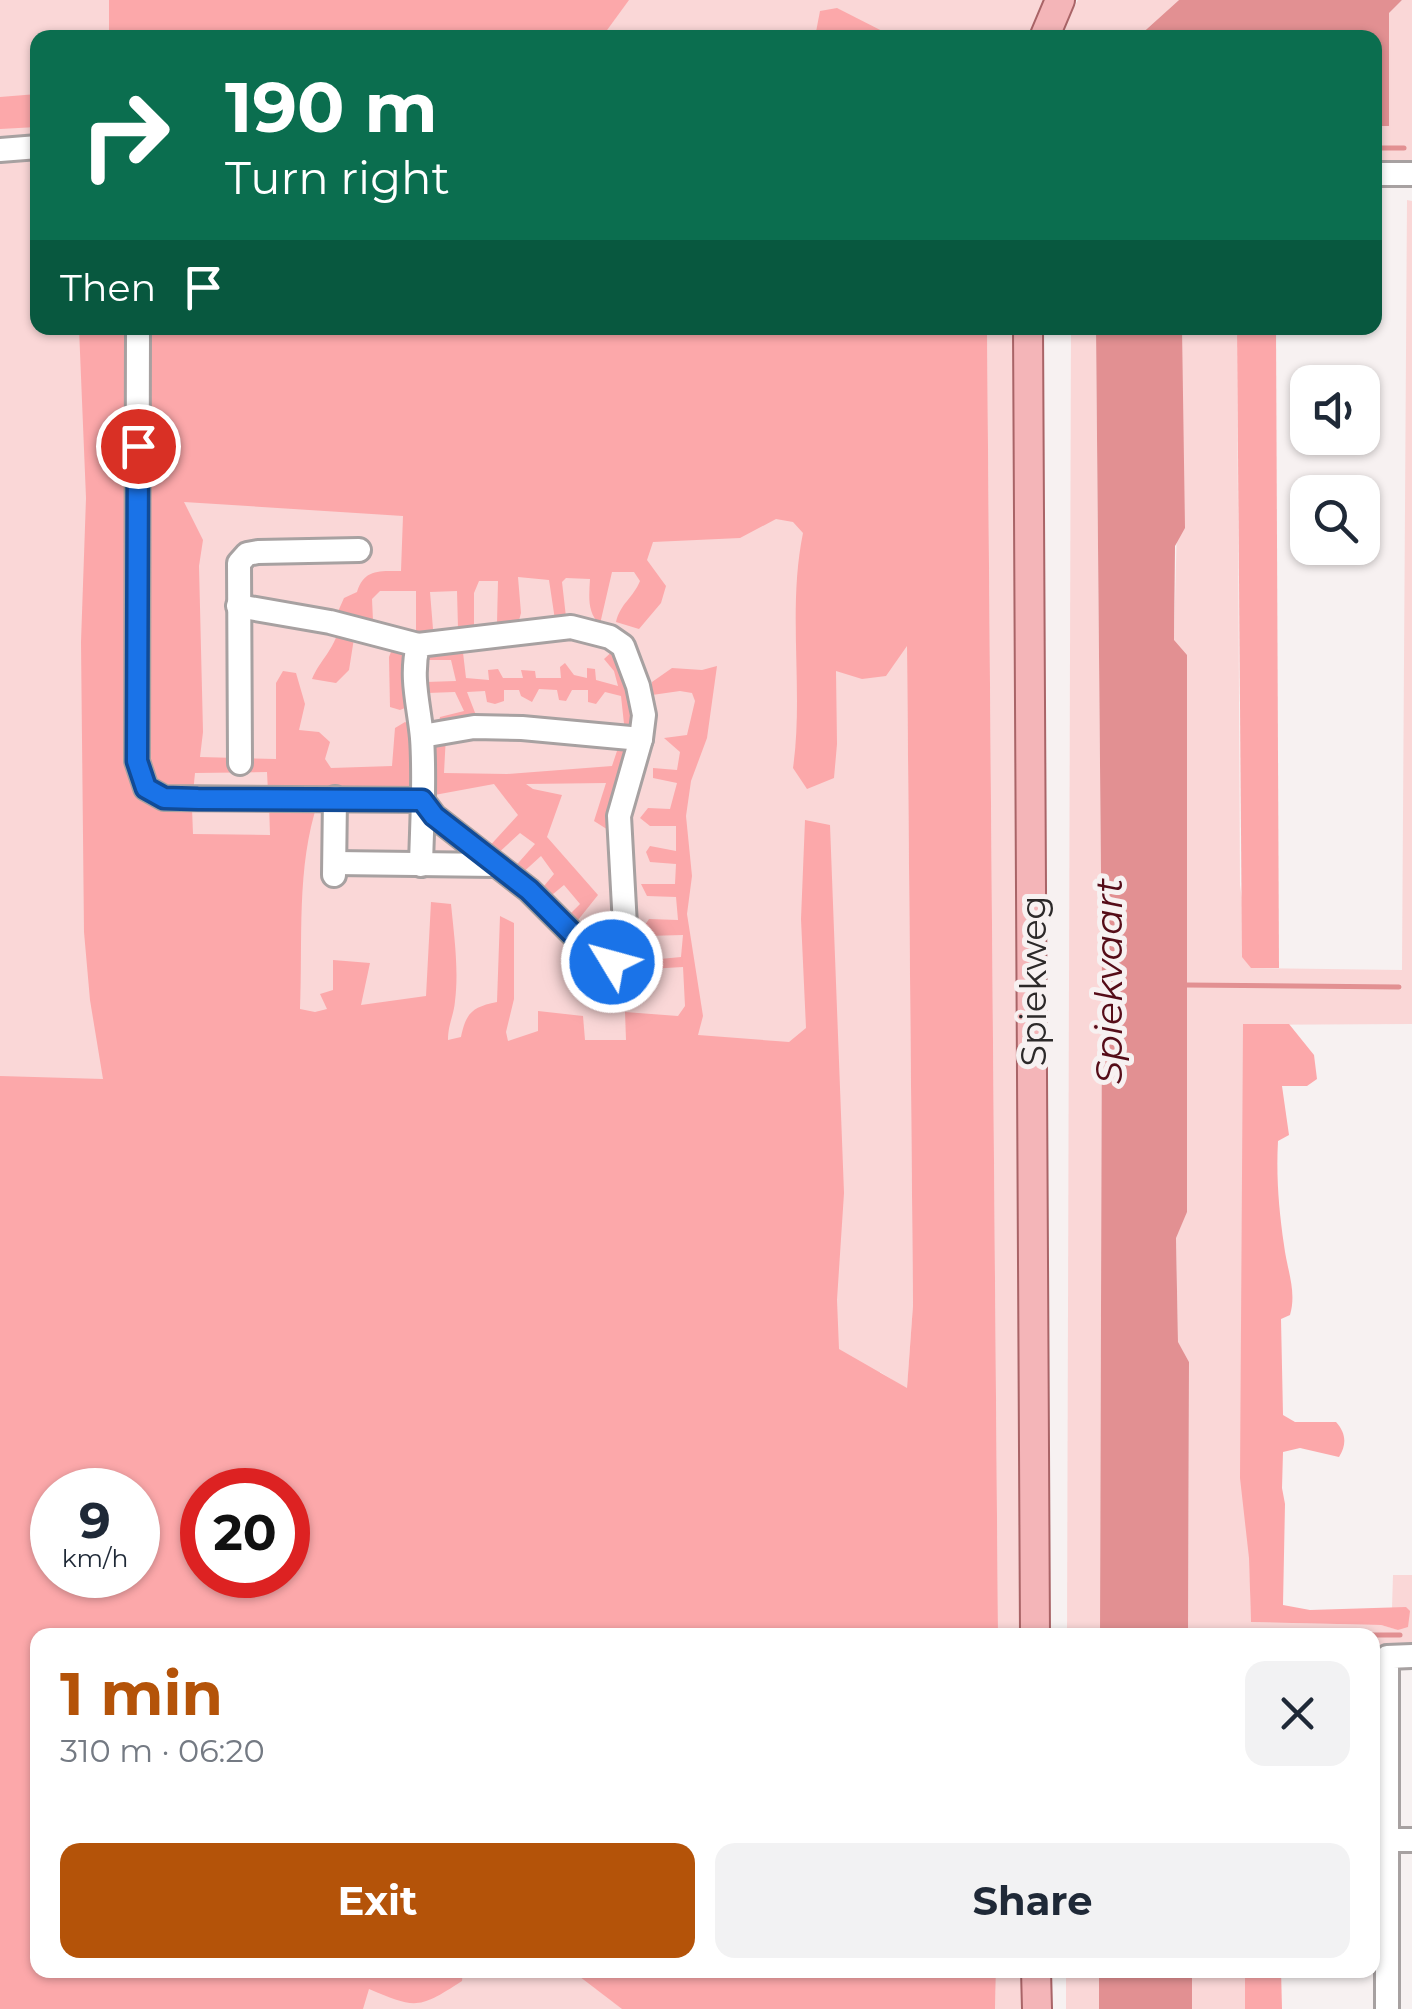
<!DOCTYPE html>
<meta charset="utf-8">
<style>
:root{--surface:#fff;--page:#f2f2f3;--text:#1f2937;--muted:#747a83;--accent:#b45309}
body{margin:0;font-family:Montserrat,sans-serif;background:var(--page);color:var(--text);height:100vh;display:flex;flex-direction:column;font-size:38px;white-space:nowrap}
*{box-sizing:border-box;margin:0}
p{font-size:32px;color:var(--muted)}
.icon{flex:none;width:55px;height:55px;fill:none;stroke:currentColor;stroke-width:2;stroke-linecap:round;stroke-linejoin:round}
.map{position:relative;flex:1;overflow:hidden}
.drawer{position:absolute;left:30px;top:1628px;width:1350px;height:350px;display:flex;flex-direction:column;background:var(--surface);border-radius:20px;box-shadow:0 2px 8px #0004}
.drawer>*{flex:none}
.guide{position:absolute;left:30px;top:30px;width:1352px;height:305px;border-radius:20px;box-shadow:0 2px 8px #0004;background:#0b6e4f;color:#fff;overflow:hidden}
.fabs{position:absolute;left:1290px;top:365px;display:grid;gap:20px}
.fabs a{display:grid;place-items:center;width:90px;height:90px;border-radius:20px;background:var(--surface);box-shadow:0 2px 8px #0004;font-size:50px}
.speed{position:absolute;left:30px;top:1468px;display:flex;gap:20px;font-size:50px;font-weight:700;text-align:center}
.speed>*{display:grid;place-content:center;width:130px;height:130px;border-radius:50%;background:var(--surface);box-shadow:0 2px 8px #0004;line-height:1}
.speed small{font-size:25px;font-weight:400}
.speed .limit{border:15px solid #d22;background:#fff;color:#111}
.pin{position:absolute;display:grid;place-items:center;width:85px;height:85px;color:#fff;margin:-42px;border:5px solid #fff;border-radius:50%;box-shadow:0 2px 10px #0007}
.me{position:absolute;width:110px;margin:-55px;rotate:307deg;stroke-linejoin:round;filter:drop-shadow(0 0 8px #0008)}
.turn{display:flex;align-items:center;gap:35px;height:210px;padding:0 30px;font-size:45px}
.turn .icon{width:130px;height:130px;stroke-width:2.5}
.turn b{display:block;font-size:70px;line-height:85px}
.then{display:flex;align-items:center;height:95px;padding:0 30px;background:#0003;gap:20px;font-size:38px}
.round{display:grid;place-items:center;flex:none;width:105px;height:105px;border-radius:20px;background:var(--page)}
.head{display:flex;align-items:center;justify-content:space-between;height:170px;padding:0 30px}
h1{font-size:60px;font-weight:700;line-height:75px;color:var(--accent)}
.cta{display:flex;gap:20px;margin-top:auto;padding:20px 30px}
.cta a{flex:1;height:115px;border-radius:20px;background:var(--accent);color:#fff;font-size:40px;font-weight:700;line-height:115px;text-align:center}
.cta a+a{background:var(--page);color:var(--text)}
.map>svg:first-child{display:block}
.green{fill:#fad7d7;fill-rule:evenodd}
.forest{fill:#fca8aa;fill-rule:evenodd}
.water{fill:#e29092}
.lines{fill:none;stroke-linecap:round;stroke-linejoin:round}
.stream{stroke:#e29092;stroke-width:5}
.minor-casing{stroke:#a7a1a1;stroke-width:28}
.major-casing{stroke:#a96467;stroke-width:32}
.minor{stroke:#fff;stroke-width:22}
.major{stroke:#f4b5b8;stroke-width:28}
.route-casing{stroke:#114b97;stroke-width:25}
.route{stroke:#1a73e8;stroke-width:18}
.labels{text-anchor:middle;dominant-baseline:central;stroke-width:10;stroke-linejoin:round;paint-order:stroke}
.street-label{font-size:35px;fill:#2c2929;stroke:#f7f1f1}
.water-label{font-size:38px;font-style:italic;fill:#550c18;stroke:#f7f1f1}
</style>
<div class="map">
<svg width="1412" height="2009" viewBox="0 0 1412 2009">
<rect width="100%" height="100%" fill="#f7f1f1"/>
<g class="green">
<path d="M 0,0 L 1049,0 L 1032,38 L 38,38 L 38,328 L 896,328 L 892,667 L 907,644 L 913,1305 L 907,1389 L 880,1372 L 875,1635 L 38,1635 L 38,1970 L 869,1970 L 869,2009 L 0,2009 ZM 52,1490 L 138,1490 L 138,1575 L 52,1575 ZM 202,1490 L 288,1490 L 288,1575 L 202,1575 Z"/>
<polygon points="1078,0 1179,0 1138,37 1057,38"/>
<polygon points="1402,0 1412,0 1412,170 1375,170 1375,126 1389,125 1389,13"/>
<polygon points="1407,200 1412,201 1412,1024 1243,1025 1243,1299 1251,1622 1381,1625 1399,1630 1406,1608 1392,1608 1393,1575 1412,1575 1412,1647 1377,1647 1377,1678 1373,1678 1372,1635 1188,1635 1189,1362 1178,1343 1176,1237 1187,1211 1187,656 1174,641 1182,328 1237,328 1240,885 1251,968 1402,970"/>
<polygon points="987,328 1017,328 1024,1635 998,1635"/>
<polygon points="1071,328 1096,328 1102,983 1100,1635 1067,1635"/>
<polygon points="996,1970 1027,1970 1028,2009 995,2009"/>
<rect x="1066" y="1970" width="33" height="39"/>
<rect x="1192" y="1970" width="53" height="39"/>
</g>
<g class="forest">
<polygon points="109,0 629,0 602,37 109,38"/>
<polygon points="837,8 894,37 815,37 820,11"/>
<polygon points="37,94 37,127 0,129 0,97"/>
<path d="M 79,328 L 134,328 L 134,772 L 192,808 L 193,834 L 270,835 L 269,802 L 318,802 C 296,867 303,941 300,1009 L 315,1012 L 327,1009 L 320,994 L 333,990 L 333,960 L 370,963 L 361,1005 L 426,996 L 431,902 L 451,904 C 454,935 459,969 455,1001 C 454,1015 448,1024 448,1040 L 461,1037 C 466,1013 472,1007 497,1002 L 500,916 L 514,923 L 514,999 L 506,1032 L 508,1041 L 538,1031 L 538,1011 L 583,1016 L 585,1040 L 626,1040 L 625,1012 L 678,1016 L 685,1006 L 683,967 L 649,969 L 649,960 L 681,957 L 683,935 L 647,936 L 643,928 L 649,919 L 678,920 L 676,897 L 647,896 L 641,884 L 675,884 L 676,864 L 650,862 L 646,852 L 650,846 L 676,851 L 676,826 L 650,826 L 640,818 L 648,808 L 670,809 L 677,783 L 653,778 L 653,768 L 677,770 L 680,752 L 664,738 L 687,735 L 695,701 L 692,693 L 680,691 L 652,695 L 652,682 L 672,668 L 702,670 L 717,666 L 707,738 L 691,781 L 686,816 L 692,876 L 687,914 L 703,1016 L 698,1035 L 789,1042 L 806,1028 L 801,919 L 805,820 L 830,825 L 844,1193 L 837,1300 L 839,1349 L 907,1388 L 913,1305 L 907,646 L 886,676 L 862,679 L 836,671 L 837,744 L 834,778 L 807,789 L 793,768 C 804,690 787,611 803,533 L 793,522 L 776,519 L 740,538 L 653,542 L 647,560 L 666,586 L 661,603 L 639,629 L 616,622 C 620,604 633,598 640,581 L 634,572 L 612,572 L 600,624 C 587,613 589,596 590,579 L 566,578 L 562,582 L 566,617 L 555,620 L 549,580 L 518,577 L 521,613 L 518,624 L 508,627 L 497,623 L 498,581 L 479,581 L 474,593 L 474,629 L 464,632 L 458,628 L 457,591 L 430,592 L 433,629 L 428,636 L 416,632 L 416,591 L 380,591 L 372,599 L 373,621 L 364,622 L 336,616 L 344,598 L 357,592 C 364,569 379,571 401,571 L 403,516 L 184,502 L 203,540 L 199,566 L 203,732 L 200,757 L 276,759 L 276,683 L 283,671 L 296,673 L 305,704 L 299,730 L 319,732 L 330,742 L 325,759 L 331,768 L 392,766 L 395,728 L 405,722 L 415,727 L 415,792 L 268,792 L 267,772 L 195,773 L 193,793 L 171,794 L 148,780 L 142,328 L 987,328 L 998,1635 L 38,1635 L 38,1970 L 463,1970 L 462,1981 C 419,2009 416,2009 369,1989 L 363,2009 L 0,2009 L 0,1076 L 103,1079 L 90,1000 L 84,932 L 81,642 L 86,498 ZM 52,1490 L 138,1490 L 138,1575 L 52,1575 ZM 202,1490 L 288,1490 L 288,1575 L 202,1575 Z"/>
<polygon points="1237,328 1276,328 1279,968 1251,968 1242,957"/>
<path d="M 339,628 L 355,632 L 349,670 L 336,683 L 312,679 C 320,660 334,650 339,628 Z"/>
<polygon points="462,644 466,678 489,680 488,670 498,669 503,678 523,678 521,670 535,671 536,678 561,678 560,667 565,663 574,675 587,678 587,668 595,669 596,680 618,686 614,671 604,659 617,647 638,726 625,733 621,696 605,692 596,704 588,702 588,690 572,690 566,701 559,700 557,690 539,689 532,702 521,696 519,690 504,690 504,701 495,704 487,702 485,691 467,692 479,723 438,728 440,717 464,711 455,692 427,693 426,682 456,681 451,660 418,660 420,655"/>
<polygon points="393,647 409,656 412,705 400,710 390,707 389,657"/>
<polygon points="446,735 444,773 507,774 612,766 620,742 630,751 613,833 594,821 606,783 526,784 533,789 562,795 547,837 598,895 574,925 591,939 610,923 621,929 621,945 611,956 566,918 580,904 564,885 547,899 539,892 554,874 541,856 519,876 512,870 535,844 520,833 494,857 486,850 518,815 494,784 429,796 428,743"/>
<path d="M 1243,1024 L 1289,1024 L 1314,1055 L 1317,1079 L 1307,1086 L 1282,1086 L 1289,1135 L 1278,1141 C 1276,1177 1279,1210 1284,1245 C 1287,1270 1297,1291 1290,1315 L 1281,1319 L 1283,1415 L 1295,1422 L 1336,1422 C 1346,1433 1347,1444 1339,1457 L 1300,1448 L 1283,1452 L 1282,1488 L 1285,1504 L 1283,1605 L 1310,1610 L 1406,1607 L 1410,1611 L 1408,1627 L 1398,1630 L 1381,1625 L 1251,1622 L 1249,1558 L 1240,1478 Z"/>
<polygon points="571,1970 996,1970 995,2009 622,2009"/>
<polygon points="1245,1970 1281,1970 1282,2009 1245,2009"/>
</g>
<g class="water">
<polygon points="1179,0 1402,0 1389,13 1389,126 1375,126 1375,38 1138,37"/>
<polygon points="1096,328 1182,328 1185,528 1175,546 1174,640 1187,655 1187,1212 1176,1238 1178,1342 1189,1362 1188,1635 1100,1635 1102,983"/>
<rect x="1099" y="1970" width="93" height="39"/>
</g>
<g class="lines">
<g class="stream">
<polyline points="1375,148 1404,148"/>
<polyline points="1186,985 1399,987"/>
<polyline points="1324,1635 1400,1635"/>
</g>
<g class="minor-casing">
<g id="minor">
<polyline points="0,150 38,147"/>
<polyline points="1375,174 1412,174"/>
<path d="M 138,328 L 137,761 L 146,788 L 164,798 L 422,800 L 434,816 L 529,890 L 594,955 L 612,962 L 625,954 L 626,944 L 619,816 L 641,739 L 644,715 L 638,686 L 623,646 L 610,637 L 571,627 L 418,645 C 410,678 419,705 422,738 C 425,780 422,823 421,865"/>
<polyline points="238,606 330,622 418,645"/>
<polyline points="422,736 474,727 522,728 641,739"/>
<polyline points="240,763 239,563 247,554 258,552 359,550"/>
<polyline points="335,863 496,865"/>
<polyline points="334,875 335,798"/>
<polyline points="1385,1840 1412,1840"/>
<polyline points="1387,2009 1387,1657 1412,1656"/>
</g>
</g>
<g class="major-casing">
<g id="major">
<polyline points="1044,38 1060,0"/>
<polyline points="1028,328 1035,1635"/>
<polyline points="1036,1970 1037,2009"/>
</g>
</g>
<use href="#minor" class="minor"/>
<use href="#major" class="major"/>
</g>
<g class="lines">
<g class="route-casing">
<polyline id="route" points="138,446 137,761 146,788 164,798 198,799 422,800 434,816 529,890 594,955 612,962"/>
</g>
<use href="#route" class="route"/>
</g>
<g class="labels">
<g class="street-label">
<text transform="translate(1033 981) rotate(-90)">Spiekweg</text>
</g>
<g class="water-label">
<text transform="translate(1108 981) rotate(-90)">Spiekvaart</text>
</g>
</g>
</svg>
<div class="fabs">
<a><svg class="icon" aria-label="sound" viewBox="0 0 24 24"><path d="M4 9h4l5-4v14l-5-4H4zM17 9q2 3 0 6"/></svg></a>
<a><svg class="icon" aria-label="search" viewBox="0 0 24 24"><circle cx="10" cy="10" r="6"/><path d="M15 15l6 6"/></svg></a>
</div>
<div class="speed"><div>9<small>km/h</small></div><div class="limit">20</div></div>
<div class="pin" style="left:138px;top:446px;background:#d93025"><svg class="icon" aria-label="arrive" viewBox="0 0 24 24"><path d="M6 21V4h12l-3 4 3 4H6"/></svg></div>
<svg class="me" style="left:612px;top:962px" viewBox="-20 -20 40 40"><circle r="17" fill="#1a73e8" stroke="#fff" stroke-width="3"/><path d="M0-11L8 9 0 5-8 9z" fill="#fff"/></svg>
<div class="guide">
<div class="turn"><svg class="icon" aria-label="right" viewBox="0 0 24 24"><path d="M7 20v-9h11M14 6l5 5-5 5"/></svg><div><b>190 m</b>Turn right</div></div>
<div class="then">Then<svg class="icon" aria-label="arrive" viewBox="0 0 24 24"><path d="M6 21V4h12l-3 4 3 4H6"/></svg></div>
</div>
<section class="drawer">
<div class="head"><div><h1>1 min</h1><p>310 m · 06:20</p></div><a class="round"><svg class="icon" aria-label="close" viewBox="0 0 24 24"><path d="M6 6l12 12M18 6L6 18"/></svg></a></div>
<div class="cta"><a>Exit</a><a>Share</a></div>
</section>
</div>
